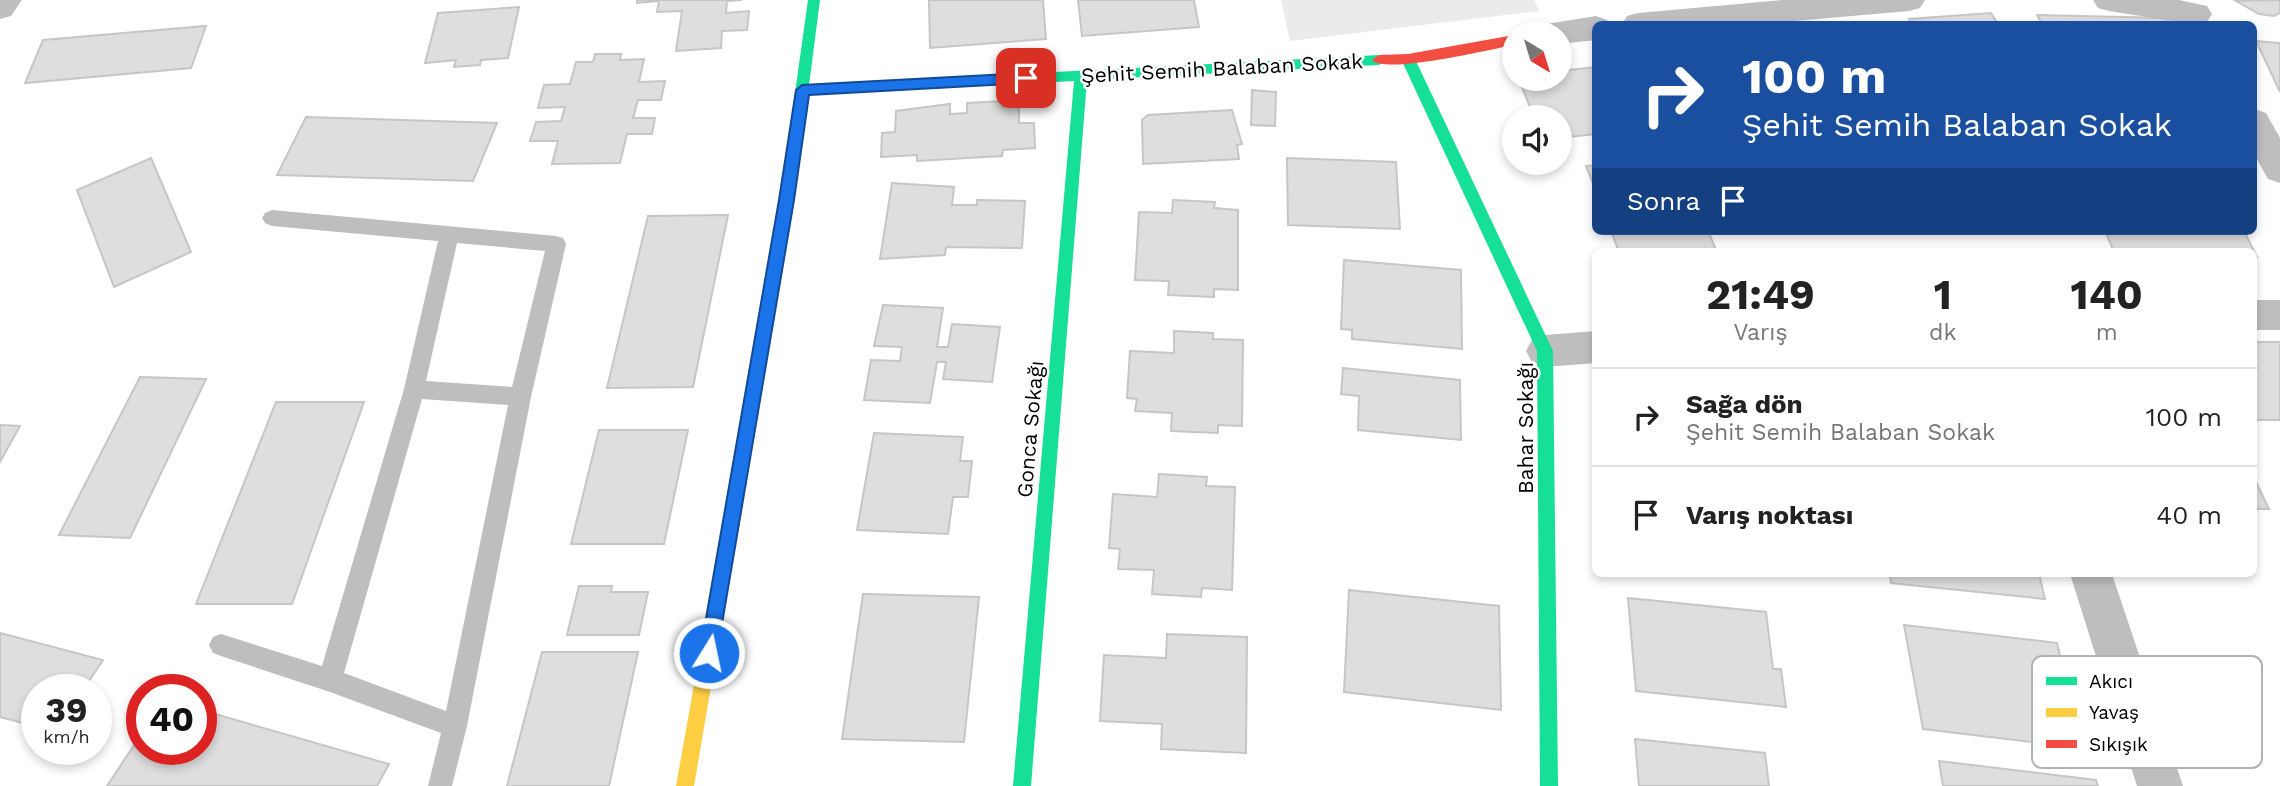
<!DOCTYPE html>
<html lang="tr">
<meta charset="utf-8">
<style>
:root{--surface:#fff;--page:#f6f6f6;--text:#222;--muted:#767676;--line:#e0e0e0}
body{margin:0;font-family:"Work Sans",sans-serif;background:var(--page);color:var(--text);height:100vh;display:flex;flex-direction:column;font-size:26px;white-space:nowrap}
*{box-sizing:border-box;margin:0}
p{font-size:23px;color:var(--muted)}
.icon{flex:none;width:38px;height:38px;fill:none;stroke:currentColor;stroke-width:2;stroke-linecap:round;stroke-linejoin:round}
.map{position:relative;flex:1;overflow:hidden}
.drawer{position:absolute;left:1592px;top:248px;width:665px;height:329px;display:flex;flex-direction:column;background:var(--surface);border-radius:10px;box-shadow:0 4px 10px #0003}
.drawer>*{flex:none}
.hud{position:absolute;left:1592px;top:21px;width:665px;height:214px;border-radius:10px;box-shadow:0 4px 10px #0003;background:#1a4fa0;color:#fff;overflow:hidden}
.needle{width:46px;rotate:142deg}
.tools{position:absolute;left:1502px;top:21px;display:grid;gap:14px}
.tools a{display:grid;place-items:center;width:70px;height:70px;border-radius:50%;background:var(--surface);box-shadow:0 4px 10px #0003;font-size:35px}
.speed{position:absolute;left:21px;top:674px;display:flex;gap:14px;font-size:35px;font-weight:700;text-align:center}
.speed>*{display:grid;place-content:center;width:91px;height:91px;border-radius:50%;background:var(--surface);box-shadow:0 4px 10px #0003;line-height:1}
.speed small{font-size:18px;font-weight:400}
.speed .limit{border:10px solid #d22;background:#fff;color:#111}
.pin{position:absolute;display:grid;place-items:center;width:60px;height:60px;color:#fff;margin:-30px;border-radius:14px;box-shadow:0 4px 10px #0006}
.me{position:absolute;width:77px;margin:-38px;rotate:10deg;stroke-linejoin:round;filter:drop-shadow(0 0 5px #0008)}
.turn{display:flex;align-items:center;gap:24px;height:147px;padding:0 35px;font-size:32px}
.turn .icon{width:91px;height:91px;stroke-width:2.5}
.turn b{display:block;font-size:49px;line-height:60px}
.then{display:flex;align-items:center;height:66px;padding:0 35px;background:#0003;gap:14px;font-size:26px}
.eta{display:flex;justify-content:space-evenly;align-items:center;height:119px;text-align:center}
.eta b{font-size:42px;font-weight:700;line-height:49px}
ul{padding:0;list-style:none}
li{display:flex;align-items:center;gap:21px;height:98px;padding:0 35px;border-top:2px solid var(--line)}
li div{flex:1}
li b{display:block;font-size:26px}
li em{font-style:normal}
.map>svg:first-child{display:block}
.green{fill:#ebebeb}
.building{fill:#dedede;stroke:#c6c6c6;stroke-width:2}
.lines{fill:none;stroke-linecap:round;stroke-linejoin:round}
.lane{fill:#bebebe;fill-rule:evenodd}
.street{fill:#bebebe;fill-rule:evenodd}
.fast{fill:#16e098;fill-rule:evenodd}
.slow{fill:#ffcf43;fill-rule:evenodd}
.jam{fill:#f24e42;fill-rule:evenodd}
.route{fill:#1a73e8;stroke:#114b97;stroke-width:2}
.labels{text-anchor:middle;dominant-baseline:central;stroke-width:5;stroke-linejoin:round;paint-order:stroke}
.street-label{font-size:21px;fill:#000;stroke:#fff}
.key{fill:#fff;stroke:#b2b2b2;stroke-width:2}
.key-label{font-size:19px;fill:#000}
</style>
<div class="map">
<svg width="2280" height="786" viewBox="0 0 2280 786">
<rect width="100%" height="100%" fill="#fff"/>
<polygon class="green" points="1281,0 1534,0 1539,11 1290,41"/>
<g class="building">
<polygon points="637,0 742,0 727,1 726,13 749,11 747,30 722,31 721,48 676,51 682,11 657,12 659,1 637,3"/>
<polygon points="929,0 1043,0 1046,39 930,48"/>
<polygon points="1078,0 1194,0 1199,27 1082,36"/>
<polygon points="2280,0 2280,13 2274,16 2259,14 2236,1"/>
<polygon points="519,7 508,58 481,60 480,65 454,67 456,60 425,63 438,13"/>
<polygon points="1991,13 1998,24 1912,24 1909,19"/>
<polygon points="2037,15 2166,18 2170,24 2042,24"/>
<polygon points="206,26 191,68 25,83 43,40"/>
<polygon points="2256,41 2280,43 2280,92"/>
<polygon points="595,54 621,54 620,60 644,59 639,82 665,81 661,100 638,100 633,118 655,118 652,134 627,134 620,163 552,164 558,141 530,141 536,122 561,121 565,107 538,108 544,85 570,84 576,62 593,62"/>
<polygon points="1596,67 1596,134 1559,138 1559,117 1534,117 1519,79 1559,79 1559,71"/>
<polygon points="1252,90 1276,92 1275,126 1251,125"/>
<polygon points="1002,101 1002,107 1019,105 1019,123 1034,123 1035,148 1003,150 1002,156 917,161 917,155 881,157 882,133 895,132 896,111 950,104 950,114 967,113 967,103"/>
<polygon points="1232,110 1242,144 1237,145 1239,159 1143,164 1142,120 1148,115"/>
<polygon points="306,117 497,123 473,181 277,175"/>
<polygon points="151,158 191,252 114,287 77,190"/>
<polygon points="1287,158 1396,162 1400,229 1288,225"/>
<polygon points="1596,165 1596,191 1586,166"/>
<polygon points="892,183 954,187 952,205 977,205 977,200 1025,201 1022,248 946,247 945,255 880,259"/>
<polygon points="1173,200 1215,202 1214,208 1238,210 1238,290 1214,289 1214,297 1168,295 1169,281 1135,280 1139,212 1172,213"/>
<polygon points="728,215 693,387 607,388 648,216"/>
<polygon points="1611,231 1708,231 1717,252 1619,252"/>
<polygon points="2105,231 2244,231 2257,257 2254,257 2254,252 2114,252"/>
<polygon points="1344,260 1461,270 1462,349 1352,339 1352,330 1341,329"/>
<polygon points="883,305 943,308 937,347 948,347 952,324 1000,327 992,382 943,379 946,362 937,362 930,403 864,400 871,360 900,361 902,347 874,346"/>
<polygon points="1174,331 1213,333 1213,339 1243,340 1242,426 1218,425 1218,433 1171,431 1172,413 1135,411 1137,399 1127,398 1130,351 1174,353"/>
<rect x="2254" y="342" width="26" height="78"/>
<polygon points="1343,368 1460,380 1461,440 1358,430 1359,396 1341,394"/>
<polygon points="140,377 206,379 130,538 59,535"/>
<polygon points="276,402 364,402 292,604 196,604"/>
<polygon points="0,425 20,426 0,462"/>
<polygon points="599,430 688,430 664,544 571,544"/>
<polygon points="874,433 963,437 960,461 972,461 968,497 953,497 948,534 857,530"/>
<polygon points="1159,474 1207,477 1206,486 1235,487 1232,590 1202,588 1201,597 1152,594 1154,570 1118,569 1120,549 1109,548 1113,494 1157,497"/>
<polygon points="2254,478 2269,509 2254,509"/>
<polygon points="1890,574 2039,574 2045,599 1891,583"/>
<polygon points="579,586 612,586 611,592 648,592 639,635 567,635"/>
<polygon points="1349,590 1499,606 1501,710 1344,692"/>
<polygon points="863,594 979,597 964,742 842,739"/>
<polygon points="1628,598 1766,612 1773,669 1781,669 1786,707 1636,691"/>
<polygon points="1904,625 2057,643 2082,748 1923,729"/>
<polygon points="0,633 103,660 83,690 37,690 37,727 0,717"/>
<polygon points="1167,634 1247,637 1246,753 1161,749 1162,724 1100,721 1104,655 1166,658"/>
<polygon points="542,652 638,652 609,786 507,786"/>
<polygon points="201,710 389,764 377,786 107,786 142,733 142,749 201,749"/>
<polygon points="1635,739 1765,753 1769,786 1639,786"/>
<polygon points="1939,761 2096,780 2098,786 1943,786"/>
</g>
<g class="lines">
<path class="lane" d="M 272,210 L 556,236 L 563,238 L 566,244 L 531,397 L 467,726 L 452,786 L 428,786 L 441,733 L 330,692 L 221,656 L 213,653 L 209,645 L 213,637 L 221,634 L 322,666 L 404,389 L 438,241 L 272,226 L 265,223 L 262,218 L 265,213 ZM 457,243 L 545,251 L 512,387 L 426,381 ZM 422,399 L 508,405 L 446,711 L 344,673 Z"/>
<g class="street">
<polygon points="0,0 22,0 11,16 0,19"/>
<polygon points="1782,0 1925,0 1920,8 1909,11 1760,24 1622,24 1627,16 1638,13"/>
<polygon points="2093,0 2179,0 2207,6 2212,14 2207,22 2191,24 2109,11 2098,8"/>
<polygon points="1596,16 1607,20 1610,24 1596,24 1596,40 1559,44 1559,33 1535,33 1540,25"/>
<polygon points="2254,109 2266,113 2280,138 2280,183 2268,179 2254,154"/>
<rect x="2254" y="300" width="26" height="30"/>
<polygon points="1596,331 1596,363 1545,367 1532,362 1526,351 1532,340 1545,335"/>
<polygon points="2070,574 2112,574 2183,786 2137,786"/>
</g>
<g class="fast">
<polygon points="808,0 820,0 809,85 1379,55 1386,60 1379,65 1087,80 1031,786 1013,786 1074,81 808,95 794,200 744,494 742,499 736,501 730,499 728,494 780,200"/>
<polygon points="1408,54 1415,59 1553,351 1558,786 1540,786 1537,351 1401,59"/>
</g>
<polygon class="slow" points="736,487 742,489 744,494 694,786 676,786 728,494 730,489"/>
<path class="jam" d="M 1514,35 L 1514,45 C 1491,49 1385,75 1372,60 L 1379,55 L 1408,54 Z"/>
</g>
<polygon class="route" points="1026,73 1032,78 1026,83 809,95 794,200 717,653 715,659 709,662 702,659 700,653 779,200 796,90 802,85"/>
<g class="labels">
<g class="street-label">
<text transform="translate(1222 68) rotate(-3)">Şehit Semih Balaban Sokak</text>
<text transform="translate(1525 428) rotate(-90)">Bahar Sokağı</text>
<text transform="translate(1030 429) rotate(-85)">Gonca Sokağı</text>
</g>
</g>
<rect x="2032" y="656" width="230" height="112" rx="10" class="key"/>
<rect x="2046" y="677" width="31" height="8" fill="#16e098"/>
<rect x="2046" y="708" width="31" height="9" fill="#ffcf43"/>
<rect x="2046" y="740" width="31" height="8" fill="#f24e42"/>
<g class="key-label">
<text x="2089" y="688">Akıcı</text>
<text x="2089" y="719">Yavaş</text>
<text x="2089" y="751">Sıkışık</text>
</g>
</svg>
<div class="tools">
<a><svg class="needle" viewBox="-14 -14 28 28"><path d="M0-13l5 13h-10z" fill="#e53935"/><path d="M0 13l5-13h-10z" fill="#767676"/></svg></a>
<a><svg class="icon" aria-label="sound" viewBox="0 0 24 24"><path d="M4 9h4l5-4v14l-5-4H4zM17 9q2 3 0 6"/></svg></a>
</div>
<div class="speed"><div>39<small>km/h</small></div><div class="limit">40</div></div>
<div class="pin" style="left:1026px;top:78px;background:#d93025"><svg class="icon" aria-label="arrive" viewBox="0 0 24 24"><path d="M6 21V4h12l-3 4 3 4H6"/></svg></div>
<svg class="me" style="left:709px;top:653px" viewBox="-20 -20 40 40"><circle r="17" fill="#1a73e8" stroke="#fff" stroke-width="3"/><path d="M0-11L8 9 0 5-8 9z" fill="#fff"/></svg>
<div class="hud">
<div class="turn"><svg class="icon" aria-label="right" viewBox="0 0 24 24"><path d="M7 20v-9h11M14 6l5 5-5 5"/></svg><div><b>100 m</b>Şehit Semih Balaban Sokak</div></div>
<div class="then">Sonra<svg class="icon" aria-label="arrive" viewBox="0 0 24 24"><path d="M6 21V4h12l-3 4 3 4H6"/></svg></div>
</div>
<section class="drawer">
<div class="eta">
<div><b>21:49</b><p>Varış</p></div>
<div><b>1</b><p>dk</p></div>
<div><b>140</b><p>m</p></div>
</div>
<ul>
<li><svg class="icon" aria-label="right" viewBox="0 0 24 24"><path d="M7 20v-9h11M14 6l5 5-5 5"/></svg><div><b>Sağa dön</b><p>Şehit Semih Balaban Sokak</p></div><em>100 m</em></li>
<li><svg class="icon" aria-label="arrive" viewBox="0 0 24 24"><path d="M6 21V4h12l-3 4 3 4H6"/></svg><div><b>Varış noktası</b></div><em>40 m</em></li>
</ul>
</section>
</div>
